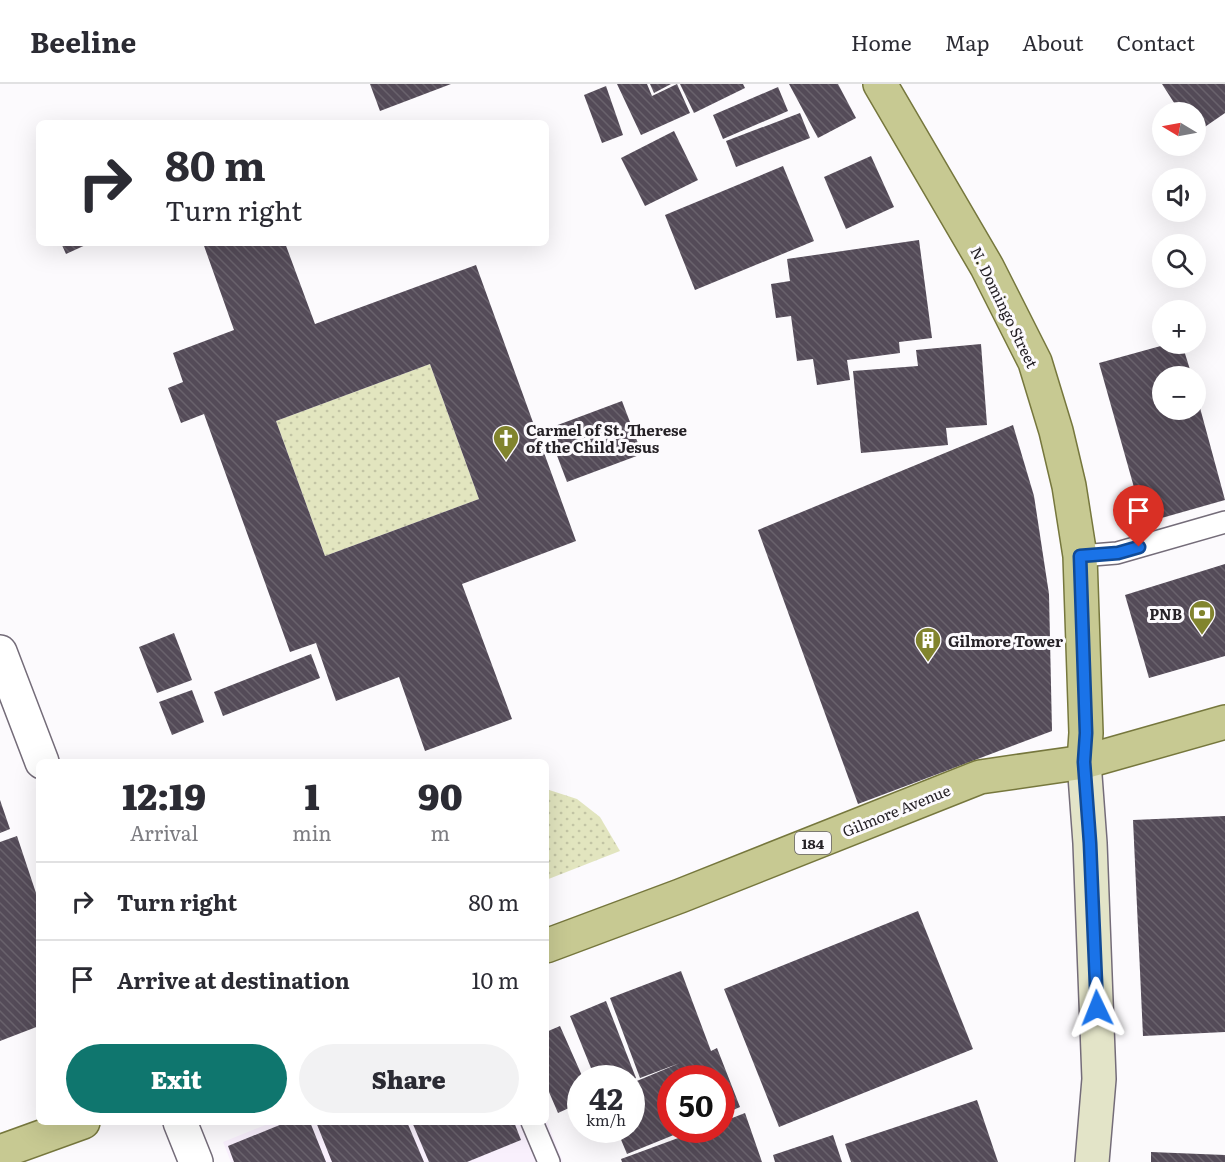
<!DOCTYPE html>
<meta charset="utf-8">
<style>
:root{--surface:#fff;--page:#f2f2f3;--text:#2b2b33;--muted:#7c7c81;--line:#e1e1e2;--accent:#0f766e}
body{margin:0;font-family:Literata,serif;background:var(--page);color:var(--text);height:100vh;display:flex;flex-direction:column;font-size:22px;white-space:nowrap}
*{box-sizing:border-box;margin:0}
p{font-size:20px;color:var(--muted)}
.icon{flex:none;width:33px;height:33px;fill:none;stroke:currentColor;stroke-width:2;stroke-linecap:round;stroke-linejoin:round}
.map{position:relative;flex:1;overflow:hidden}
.details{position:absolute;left:36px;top:675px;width:513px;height:366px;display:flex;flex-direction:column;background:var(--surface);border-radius:9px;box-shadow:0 6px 24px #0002}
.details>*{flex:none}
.guide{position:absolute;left:36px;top:36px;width:513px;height:126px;border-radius:9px;box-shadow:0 6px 24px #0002;background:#fff;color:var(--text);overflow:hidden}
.needle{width:39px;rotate:280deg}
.buttons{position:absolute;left:1152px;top:18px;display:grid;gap:12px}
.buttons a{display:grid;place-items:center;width:54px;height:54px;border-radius:50%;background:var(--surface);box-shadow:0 6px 24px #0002;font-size:30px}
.speed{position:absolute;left:567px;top:981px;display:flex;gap:12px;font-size:30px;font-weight:700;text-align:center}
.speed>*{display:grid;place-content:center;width:78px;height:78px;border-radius:50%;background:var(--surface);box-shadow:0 6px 24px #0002;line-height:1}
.speed small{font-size:15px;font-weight:400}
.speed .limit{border:9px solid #d22;background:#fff;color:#111}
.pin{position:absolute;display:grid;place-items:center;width:51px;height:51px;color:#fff;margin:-62px -26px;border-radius:50% 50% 50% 0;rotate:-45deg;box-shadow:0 0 6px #0007}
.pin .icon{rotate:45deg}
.me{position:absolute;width:66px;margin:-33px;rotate:358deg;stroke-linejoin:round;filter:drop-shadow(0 0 4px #0008)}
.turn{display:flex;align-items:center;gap:21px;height:126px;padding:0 30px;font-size:27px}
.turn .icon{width:78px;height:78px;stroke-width:2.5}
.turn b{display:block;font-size:42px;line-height:51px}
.eta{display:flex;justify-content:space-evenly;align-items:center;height:102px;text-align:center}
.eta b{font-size:36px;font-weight:800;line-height:42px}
.button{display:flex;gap:12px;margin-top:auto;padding:12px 30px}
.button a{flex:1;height:69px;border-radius:36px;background:var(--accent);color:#fff;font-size:24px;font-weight:800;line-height:69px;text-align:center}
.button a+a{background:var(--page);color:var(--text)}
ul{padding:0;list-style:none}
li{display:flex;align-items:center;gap:18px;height:78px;padding:0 30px;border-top:2px solid var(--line)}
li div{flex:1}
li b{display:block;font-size:22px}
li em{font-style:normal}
header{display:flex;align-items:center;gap:36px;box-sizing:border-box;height:84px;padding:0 30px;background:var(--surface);border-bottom:2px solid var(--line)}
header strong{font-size:28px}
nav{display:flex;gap:33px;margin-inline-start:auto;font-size:21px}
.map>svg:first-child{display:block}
.built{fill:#f9f0fd}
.green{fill:url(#green-dots)}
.building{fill:url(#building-back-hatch);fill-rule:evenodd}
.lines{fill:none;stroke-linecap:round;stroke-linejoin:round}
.service-casing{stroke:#746c79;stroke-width:24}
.tertiary-casing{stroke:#746c79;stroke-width:36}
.secondary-casing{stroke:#746c79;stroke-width:36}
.primary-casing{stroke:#76773d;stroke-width:36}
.service{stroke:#fff;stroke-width:21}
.tertiary{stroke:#fff;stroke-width:33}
.secondary{stroke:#e3e4c8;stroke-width:33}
.primary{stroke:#c7c992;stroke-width:33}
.route-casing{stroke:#114b97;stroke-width:15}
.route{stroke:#1a73e8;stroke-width:10}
.labels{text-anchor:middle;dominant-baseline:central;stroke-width:6;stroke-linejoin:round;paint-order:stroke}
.shield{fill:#fcfafd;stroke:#666266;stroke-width:1.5}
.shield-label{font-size:14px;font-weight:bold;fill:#252126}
.street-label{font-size:15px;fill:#252126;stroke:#fcfafd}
.poi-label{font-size:15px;font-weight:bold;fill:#252126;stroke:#fcfafd;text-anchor:start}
</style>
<header>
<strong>Beeline</strong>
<nav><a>Home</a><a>Map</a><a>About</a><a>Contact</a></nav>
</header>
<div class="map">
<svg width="1225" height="1078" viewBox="0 0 1225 1078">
<defs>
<pattern id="green-dots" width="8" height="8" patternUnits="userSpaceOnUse" patternTransform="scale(1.5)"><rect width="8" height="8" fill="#e2e5bf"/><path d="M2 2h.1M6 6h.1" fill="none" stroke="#c2c4a4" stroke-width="1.8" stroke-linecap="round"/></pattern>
<pattern id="building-back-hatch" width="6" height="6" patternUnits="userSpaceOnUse" patternTransform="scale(1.5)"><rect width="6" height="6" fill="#544b58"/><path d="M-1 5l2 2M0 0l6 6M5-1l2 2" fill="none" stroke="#69626c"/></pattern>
</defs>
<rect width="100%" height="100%" fill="#fcfafd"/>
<polygon class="built" points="546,1035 563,1078 231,1078 223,1058 273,1038 546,1038"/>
<g class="green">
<polygon points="430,280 479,415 325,472 276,337"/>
<polygon points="546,705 577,715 600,733 620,767 546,796"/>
</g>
<g class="building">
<polygon points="370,0 451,0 380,27"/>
<polygon points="617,0 647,0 652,12 677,0 690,29 641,51"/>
<polygon points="650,0 671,0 654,9"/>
<polygon points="680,0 743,0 745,4 694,29"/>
<polygon points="789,0 838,0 856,34 818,54"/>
<polygon points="1162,0 1225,0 1225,29 1196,49 1196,28 1180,28"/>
<polygon points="606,2 623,51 602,59 584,11"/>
<polygon points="778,3 788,27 723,55 713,31"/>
<polygon points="800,29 810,54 736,83 726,57"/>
<polygon points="674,47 698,96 645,122 621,74"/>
<polygon points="871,72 894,123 846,145 824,93"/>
<polygon points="783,82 814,157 695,206 665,131"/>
<polygon points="919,156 932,254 899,258 900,269 847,276 850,296 817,301 813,275 797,277 791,232 776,234 771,200 790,197 787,175"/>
<polygon points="61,159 90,159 66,170"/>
<path d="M 203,159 L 285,159 L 315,240 L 476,181 L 576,457 L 462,500 L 512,635 L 425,667 L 399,593 L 336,617 L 316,559 L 290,568 L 204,330 L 181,339 L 168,304 L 183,298 L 173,269 L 234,246 ZM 430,280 L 479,415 L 325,472 L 276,337 Z"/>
<polygon points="981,260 987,341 946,344 948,361 861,369 853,287 918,282 916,266"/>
<polygon points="1168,260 1182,260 1192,292 1162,292 1162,326 1196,326 1196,309 1225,416 1144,439 1099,279"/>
<polygon points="622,317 642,370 567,398 547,345"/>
<polygon points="1013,341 1034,412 1049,510 1052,647 858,720 758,446"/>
<polygon points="1225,480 1225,572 1149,594 1125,511"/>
<polygon points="174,549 192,596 157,609 139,563"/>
<polygon points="311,570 320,594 223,632 214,608"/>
<polygon points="192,606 204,638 172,651 159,618"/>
<polygon points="0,716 10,745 0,749"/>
<polygon points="1225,732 1225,948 1143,952 1133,736"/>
<polygon points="17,752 39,818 39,942 0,957 0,758"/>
<polygon points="918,827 973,965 779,1043 724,905"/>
<polygon points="681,887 711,967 717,964 740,1023 722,1031 722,994 670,994 670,1046 686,1046 627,1070 617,1046 632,1046 632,999 680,979 640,994 610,914"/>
<polygon points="606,917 636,994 632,996 595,994 570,932"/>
<polygon points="560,942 583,994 580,994 580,1019 558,1029 546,1001 546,948"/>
<polygon points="977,1016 998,1078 851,1078 845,1060"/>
<polygon points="745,1029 762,1078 622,1078 621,1075 700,1046 722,1046 722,1038"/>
<polygon points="287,1038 310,1038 326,1078 234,1078 228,1062"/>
<polygon points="316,1038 407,1038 424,1078 332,1078"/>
<polygon points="412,1038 514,1038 521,1056 467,1078 429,1078"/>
<polygon points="833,1051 842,1078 775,1078 773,1071"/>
<polygon points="1151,1068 1225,1071 1225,1078 1151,1078"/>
</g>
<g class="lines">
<g class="service-casing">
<g id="service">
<polyline points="1080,472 1117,469 1225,438"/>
<polyline points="532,1038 549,1078"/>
</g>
</g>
<g class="tertiary-casing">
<g id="tertiary">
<polyline points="0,568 42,678"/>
<polyline points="180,1038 196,1078"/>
</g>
</g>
<g class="secondary-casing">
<polyline id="secondary" points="1084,678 1090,759 1099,995 1092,1078"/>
</g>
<g class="primary-casing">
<g id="primary">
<polyline points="880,0 987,183 1035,278 1056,347 1069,402 1080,472 1086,649 1084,678"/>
<polyline points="546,862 680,812 980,693 1084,678 1225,638"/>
<polyline points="0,1068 83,1038"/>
</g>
</g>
<use href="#service" class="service"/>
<use href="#tertiary" class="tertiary"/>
<use href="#secondary" class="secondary"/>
<use href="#primary" class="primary"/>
</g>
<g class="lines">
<g class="route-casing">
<polyline id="route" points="1097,924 1090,759 1084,678 1086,649 1080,472 1118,469 1139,463"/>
</g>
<use href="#route" class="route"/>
</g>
<defs>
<g id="church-pin" transform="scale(1.35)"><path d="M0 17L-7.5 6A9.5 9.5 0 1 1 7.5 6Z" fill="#81842e" stroke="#fcfafd"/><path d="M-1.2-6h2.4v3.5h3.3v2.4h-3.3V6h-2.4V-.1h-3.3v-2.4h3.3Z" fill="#fff"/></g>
<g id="bank-pin" transform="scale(1.35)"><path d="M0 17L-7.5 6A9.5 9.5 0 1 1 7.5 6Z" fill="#81842e" stroke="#fcfafd"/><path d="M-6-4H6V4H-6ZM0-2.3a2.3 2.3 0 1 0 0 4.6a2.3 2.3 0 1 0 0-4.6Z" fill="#fff"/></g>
<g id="building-pin" transform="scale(1.35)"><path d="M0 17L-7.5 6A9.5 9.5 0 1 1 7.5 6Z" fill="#81842e" stroke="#fcfafd"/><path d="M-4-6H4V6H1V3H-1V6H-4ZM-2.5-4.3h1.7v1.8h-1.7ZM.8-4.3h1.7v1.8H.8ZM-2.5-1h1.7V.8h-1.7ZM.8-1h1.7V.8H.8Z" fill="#fff"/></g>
</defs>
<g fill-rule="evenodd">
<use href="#church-pin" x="506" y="354"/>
<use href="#bank-pin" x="1202" y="529"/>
<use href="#building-pin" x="928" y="556"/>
</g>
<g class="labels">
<rect class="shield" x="795" y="748" width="36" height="22" rx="4.5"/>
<g class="shield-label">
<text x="813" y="759">184</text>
</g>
<g class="street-label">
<text transform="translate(1005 223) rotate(64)">N. Domingo Street</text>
<text transform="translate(896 726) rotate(-22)">Gilmore Avenue</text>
</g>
<g class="poi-label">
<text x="526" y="345">Carmel of St. Therese<tspan x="526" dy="17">of the Child Jesus</tspan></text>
<text x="1182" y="529" text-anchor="end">PNB</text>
<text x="948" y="556">Gilmore Tower</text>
</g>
</g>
</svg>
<div class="buttons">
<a><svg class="needle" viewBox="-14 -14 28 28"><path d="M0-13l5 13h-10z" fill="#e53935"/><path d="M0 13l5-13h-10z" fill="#7c7c81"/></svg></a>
<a><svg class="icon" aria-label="sound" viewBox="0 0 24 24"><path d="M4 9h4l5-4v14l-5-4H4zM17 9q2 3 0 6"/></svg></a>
<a><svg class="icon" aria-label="search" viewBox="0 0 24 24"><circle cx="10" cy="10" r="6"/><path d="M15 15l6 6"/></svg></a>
<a>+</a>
<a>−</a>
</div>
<div class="speed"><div>42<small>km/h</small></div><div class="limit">50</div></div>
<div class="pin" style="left:1139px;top:463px;background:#d93025"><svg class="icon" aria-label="arrive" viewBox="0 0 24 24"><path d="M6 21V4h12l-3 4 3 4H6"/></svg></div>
<svg class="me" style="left:1097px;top:924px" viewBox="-20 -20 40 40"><path d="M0-17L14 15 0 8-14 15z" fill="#1a73e8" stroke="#fff" stroke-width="4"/></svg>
<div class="guide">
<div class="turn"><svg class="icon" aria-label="right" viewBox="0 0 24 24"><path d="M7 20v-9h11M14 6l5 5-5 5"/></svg><div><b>80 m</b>Turn right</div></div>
</div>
<section class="details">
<div class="eta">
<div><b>12:19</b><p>Arrival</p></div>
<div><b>1</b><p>min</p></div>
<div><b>90</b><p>m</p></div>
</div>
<ul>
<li><svg class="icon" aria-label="right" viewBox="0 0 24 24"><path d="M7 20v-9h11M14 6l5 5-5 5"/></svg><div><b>Turn right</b></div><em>80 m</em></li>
<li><svg class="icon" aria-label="arrive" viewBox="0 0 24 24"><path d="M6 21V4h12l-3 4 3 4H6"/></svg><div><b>Arrive at destination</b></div><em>10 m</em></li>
</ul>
<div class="button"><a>Exit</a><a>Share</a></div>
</section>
</div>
